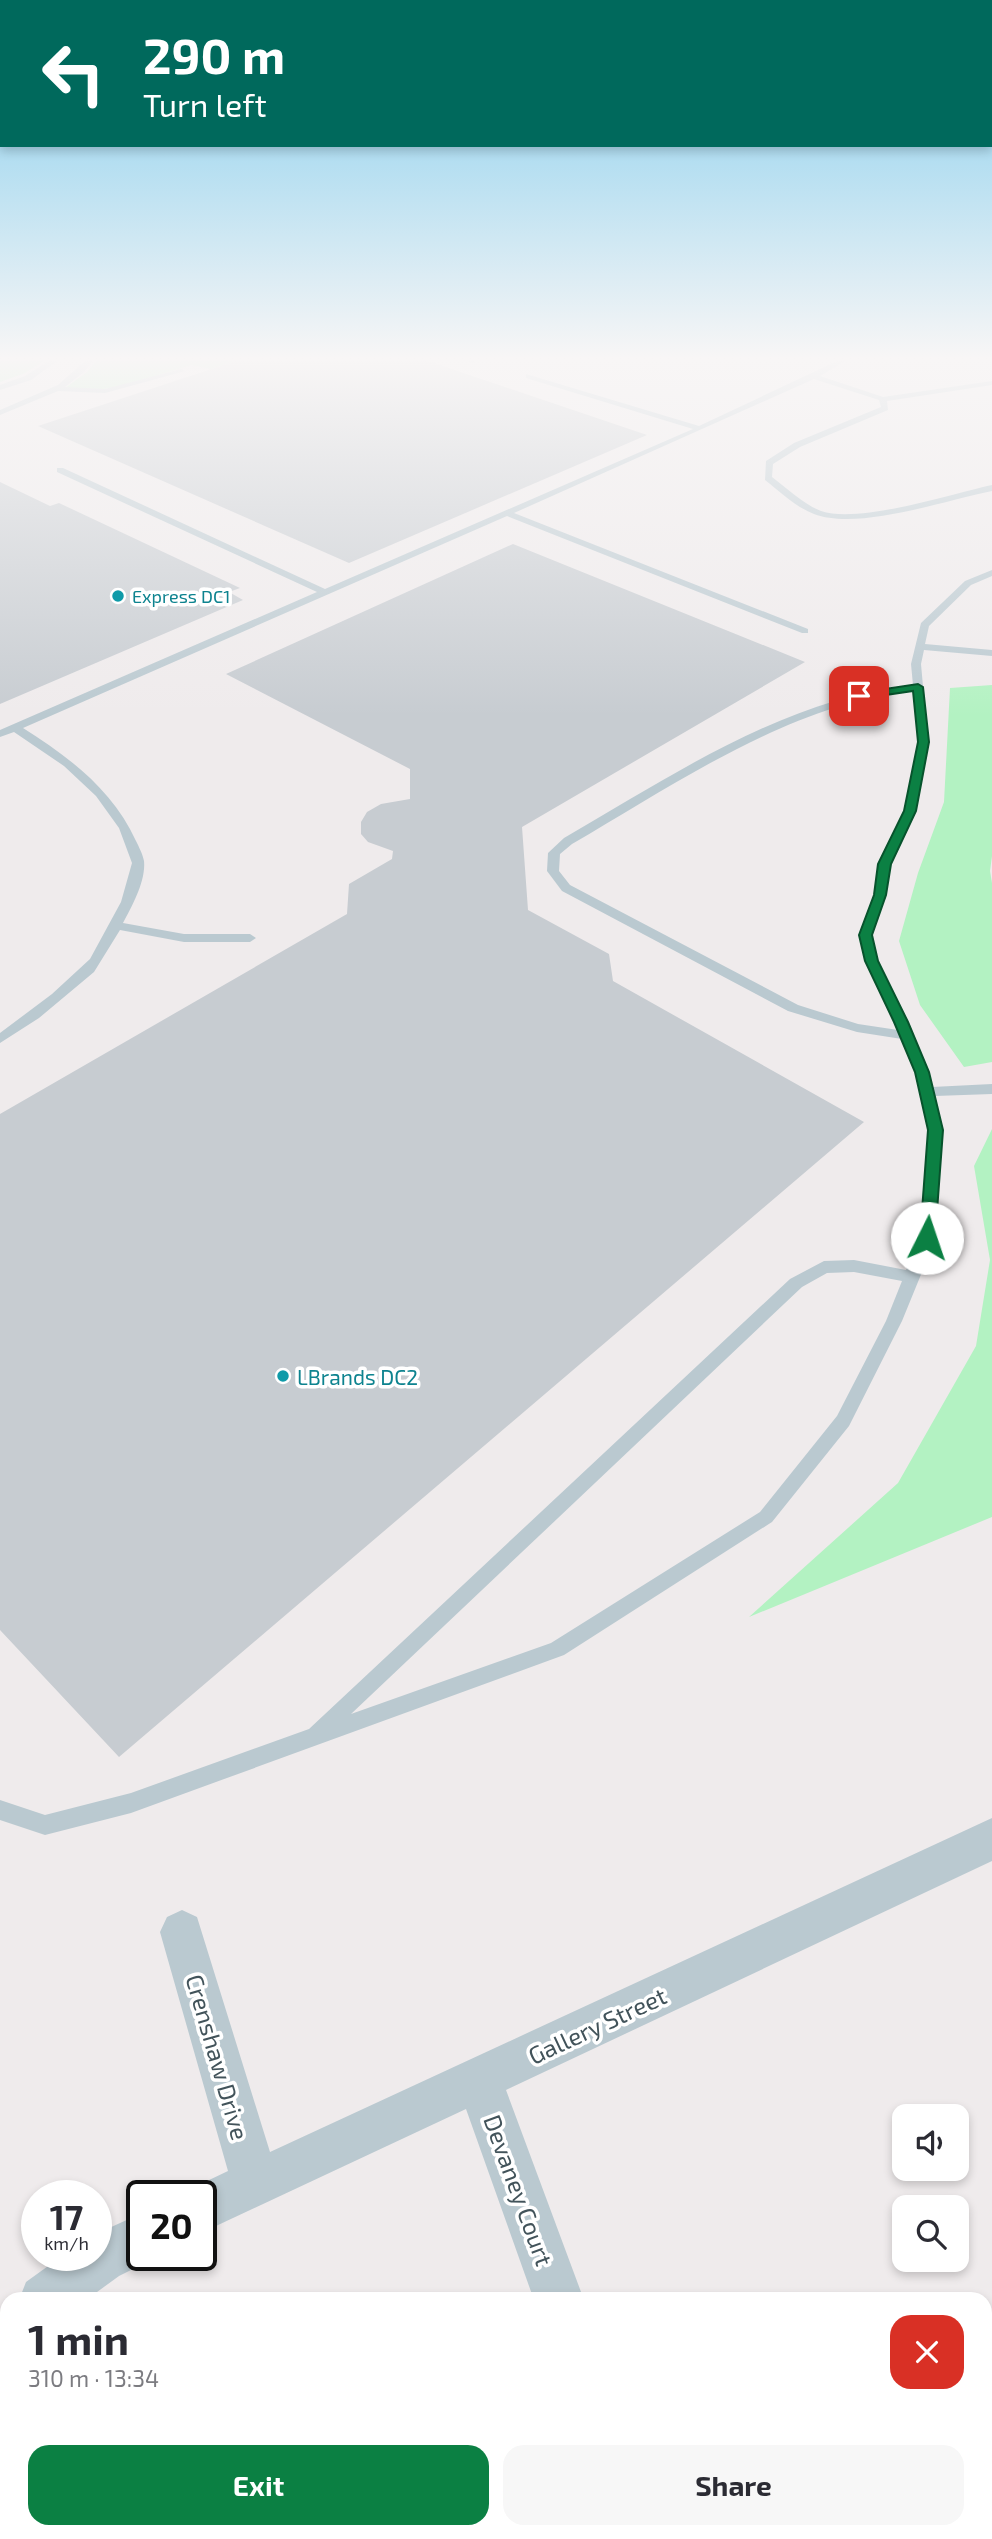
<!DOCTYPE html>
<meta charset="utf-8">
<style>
:root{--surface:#fff;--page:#f7f7f7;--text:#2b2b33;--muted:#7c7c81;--accent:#0b8043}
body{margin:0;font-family:"Exo 2",sans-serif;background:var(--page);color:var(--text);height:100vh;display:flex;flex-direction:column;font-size:26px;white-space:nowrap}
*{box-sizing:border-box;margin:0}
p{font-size:23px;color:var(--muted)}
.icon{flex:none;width:38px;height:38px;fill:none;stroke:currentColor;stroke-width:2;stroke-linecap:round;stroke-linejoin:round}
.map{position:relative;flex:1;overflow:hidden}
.side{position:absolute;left:0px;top:2292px;width:992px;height:247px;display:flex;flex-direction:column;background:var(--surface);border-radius:21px 21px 0 0;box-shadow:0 4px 10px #0003}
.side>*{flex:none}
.banner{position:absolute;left:0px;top:0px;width:992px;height:147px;box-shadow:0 4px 10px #0003;background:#00695c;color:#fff;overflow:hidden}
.tools{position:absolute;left:892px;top:2104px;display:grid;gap:14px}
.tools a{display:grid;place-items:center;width:77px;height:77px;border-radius:14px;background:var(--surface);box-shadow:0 4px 10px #0003;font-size:35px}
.speed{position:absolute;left:21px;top:2180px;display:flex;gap:14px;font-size:35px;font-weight:700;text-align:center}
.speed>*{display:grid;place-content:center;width:91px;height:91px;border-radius:50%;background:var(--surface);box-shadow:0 4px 10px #0003;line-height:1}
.speed small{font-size:18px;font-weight:400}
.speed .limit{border:4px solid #111;border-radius:10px;background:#fff;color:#111}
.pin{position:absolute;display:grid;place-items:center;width:60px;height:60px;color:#fff;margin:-30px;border-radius:14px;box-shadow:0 4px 10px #0006}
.me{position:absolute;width:77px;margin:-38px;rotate:4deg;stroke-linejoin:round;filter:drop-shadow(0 0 5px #0008)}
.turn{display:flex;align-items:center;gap:24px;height:147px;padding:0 28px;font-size:32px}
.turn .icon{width:91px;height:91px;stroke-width:2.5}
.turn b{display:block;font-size:49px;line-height:60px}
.round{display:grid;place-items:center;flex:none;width:74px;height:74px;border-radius:21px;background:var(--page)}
.head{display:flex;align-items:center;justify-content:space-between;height:119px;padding:0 28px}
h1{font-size:42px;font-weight:700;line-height:52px}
.action{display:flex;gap:14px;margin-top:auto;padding:14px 28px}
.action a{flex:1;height:80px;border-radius:21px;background:var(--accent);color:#fff;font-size:28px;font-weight:700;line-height:80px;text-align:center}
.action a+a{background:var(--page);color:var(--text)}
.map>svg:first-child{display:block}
.green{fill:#b3f2c2}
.building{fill:#c7ccd1}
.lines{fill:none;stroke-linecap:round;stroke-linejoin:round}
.lane{fill:#bac9d0;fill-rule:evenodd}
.street{fill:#bac9d0;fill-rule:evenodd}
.route{fill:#0b8043;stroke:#07532c;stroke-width:2}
.culture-dot{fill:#0f9aa8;stroke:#fff;stroke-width:2.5}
.labels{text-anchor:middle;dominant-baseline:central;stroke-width:7;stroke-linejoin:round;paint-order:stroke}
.far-culture-label{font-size:18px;fill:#0d838f;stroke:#fff;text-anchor:start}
.culture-label{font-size:21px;fill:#0d838f;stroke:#fff;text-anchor:start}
.near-street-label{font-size:24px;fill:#42535a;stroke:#fff}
</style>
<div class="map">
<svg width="992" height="2539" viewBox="0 0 992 2539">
<rect width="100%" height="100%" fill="#efebec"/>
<g class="green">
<polygon points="0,361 44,361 25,373 0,382"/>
<polygon points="96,361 235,361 211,369 191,365 123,386 103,389 65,388 87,372"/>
<polygon points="992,685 992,856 990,871 992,883 992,1062 964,1067 920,1005 899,941 918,873 944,802 950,688"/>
<polygon points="992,1129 992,1517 749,1617 898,1483 976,1346 990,1260 974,1166"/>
</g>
<g class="building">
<polygon points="236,361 428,361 647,435 349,563 38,426"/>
<polygon points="0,482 50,506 59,503 240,588 229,592 243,600 0,704"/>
<polygon points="513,544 805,662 522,827 528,910 609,954 613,981 864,1122 119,1757 0,1630 0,1114 347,914 349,884 392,859 393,851 368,842 361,834 361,822 367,812 381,804 410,799 410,769 226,674"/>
</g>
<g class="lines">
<g class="lane">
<polygon points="49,361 57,361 31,380 0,390 0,385 25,376"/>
<polygon points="85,361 93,361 84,372 65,387 105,389 181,369 185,371 105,393 58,391 0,415 0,410 58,385"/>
<polygon points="467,361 476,361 472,363"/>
<path d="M 837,361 L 845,361 L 820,376 L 883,397 L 992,381 L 992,385 L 887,401 L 888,410 L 800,447 L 773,464 L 772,477 C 788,489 803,504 821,511 C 859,524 951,494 992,485 L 992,491 C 946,500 858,531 814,514 C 796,507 780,492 765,480 L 766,461 L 794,443 L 881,407 L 879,400 L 814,379 L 514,513 L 808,629 L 808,633 L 802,633 L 507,516 L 23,728 C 69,757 113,790 136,841 C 139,847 143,855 144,861 C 146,881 132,906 123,923 L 184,934 L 250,934 L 256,938 L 250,942 L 184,942 L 120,930 L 94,972 L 39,1018 L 0,1043 L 0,1033 L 52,994 L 90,959 L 121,902 L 132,863 L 119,828 L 96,796 L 64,766 L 14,732 L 0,737 L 0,730 L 317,592 L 57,472 L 57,468 L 63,468 L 325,589 L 693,429 L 526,378 L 526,374 L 699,426 Z"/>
<path d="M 992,570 L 992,576 L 971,585 L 929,626 L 925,644 L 992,650 L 992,656 L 924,650 L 921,664 L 928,742 L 916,811 L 891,864 L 886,895 L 872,935 L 877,961 L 908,1022 L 929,1072 L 932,1087 L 992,1084 L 992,1094 L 935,1096 L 942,1130 L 935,1238 L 920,1277 L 902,1321 L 849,1426 L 772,1522 L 564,1655 L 131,1813 L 45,1835 L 0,1820 L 0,1800 L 45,1815 L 131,1793 L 309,1729 L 790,1279 L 824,1261 L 854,1260 L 906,1270 L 919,1238 L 928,1130 L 915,1072 L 902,1039 L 857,1032 L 788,1011 L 562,891 L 547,871 L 548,853 L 564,838 C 673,775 784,699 913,685 L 911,664 L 921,623 L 965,581 ZM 913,691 L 918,742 L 904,811 L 879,864 L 874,895 L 860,935 L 865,961 L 898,1030 L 858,1024 L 798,1005 L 570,885 L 559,871 L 560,854 L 572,844 C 679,782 788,705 913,691 ZM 854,1272 L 902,1281 L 886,1321 L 837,1416 L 760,1512 L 551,1643 L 351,1714 L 802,1287 L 827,1273 Z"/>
</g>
<g class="street">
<polygon points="992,1818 992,1861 506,2090 584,2300 534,2300 466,2109 201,2233 201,2196 182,2196 184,2192 228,2171 160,1932 167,1917 182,1910 197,1917 270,2152"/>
<polygon points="142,2213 142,2256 159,2256 119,2276 86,2300 19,2300 26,2282 62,2256 96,2256 96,2234"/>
<polygon points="7,2325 7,2383 0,2386 0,2328"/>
</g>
</g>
<linearGradient id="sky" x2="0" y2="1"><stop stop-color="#7dcbed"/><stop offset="0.5" stop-color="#f8f6f6"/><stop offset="1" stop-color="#f8f6f6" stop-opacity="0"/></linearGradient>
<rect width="992" height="716" fill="url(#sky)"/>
<polygon class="route" points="918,684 923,687 929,742 916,811 891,864 886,895 872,935 878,961 908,1022 929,1072 943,1130 935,1238 927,1243 920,1238 928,1130 915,1072 894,1022 865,961 859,935 874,895 878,864 904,811 918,742 913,691 859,699 854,696 859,693"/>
<g class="culture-dot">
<circle cx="118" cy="596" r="7"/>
<circle cx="283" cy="1376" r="7"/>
</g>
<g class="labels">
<g class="far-culture-label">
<text x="132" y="596">Express DC1</text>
</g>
<g class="culture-label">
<text x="297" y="1376">LBrands DC2</text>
</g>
<g class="near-street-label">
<text transform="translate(597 2025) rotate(-25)">Gallery Street</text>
<text transform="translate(218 2057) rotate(74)">Crenshaw Drive</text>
<text transform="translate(519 2190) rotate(70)">Devaney Court</text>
</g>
</g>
</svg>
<div class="tools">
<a><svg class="icon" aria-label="sound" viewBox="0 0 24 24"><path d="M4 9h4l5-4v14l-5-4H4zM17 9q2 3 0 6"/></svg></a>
<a><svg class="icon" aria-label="search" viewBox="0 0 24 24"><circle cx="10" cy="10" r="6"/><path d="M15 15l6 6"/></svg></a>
</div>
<div class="speed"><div>17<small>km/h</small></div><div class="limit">20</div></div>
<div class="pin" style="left:859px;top:696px;background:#d93025"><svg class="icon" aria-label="arrive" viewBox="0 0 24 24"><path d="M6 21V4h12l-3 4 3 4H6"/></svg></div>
<svg class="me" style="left:927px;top:1238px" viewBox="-20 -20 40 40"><circle r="19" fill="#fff"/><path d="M0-13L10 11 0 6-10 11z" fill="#0b8043"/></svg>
<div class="banner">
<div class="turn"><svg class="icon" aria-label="left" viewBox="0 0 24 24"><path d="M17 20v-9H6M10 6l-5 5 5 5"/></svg><div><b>290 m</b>Turn left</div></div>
</div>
<section class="side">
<div class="head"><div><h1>1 min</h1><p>310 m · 13:34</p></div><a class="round" style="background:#d93025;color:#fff"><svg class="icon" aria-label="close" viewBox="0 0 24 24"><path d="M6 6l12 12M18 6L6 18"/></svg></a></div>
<div class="action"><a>Exit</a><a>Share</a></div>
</section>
</div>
